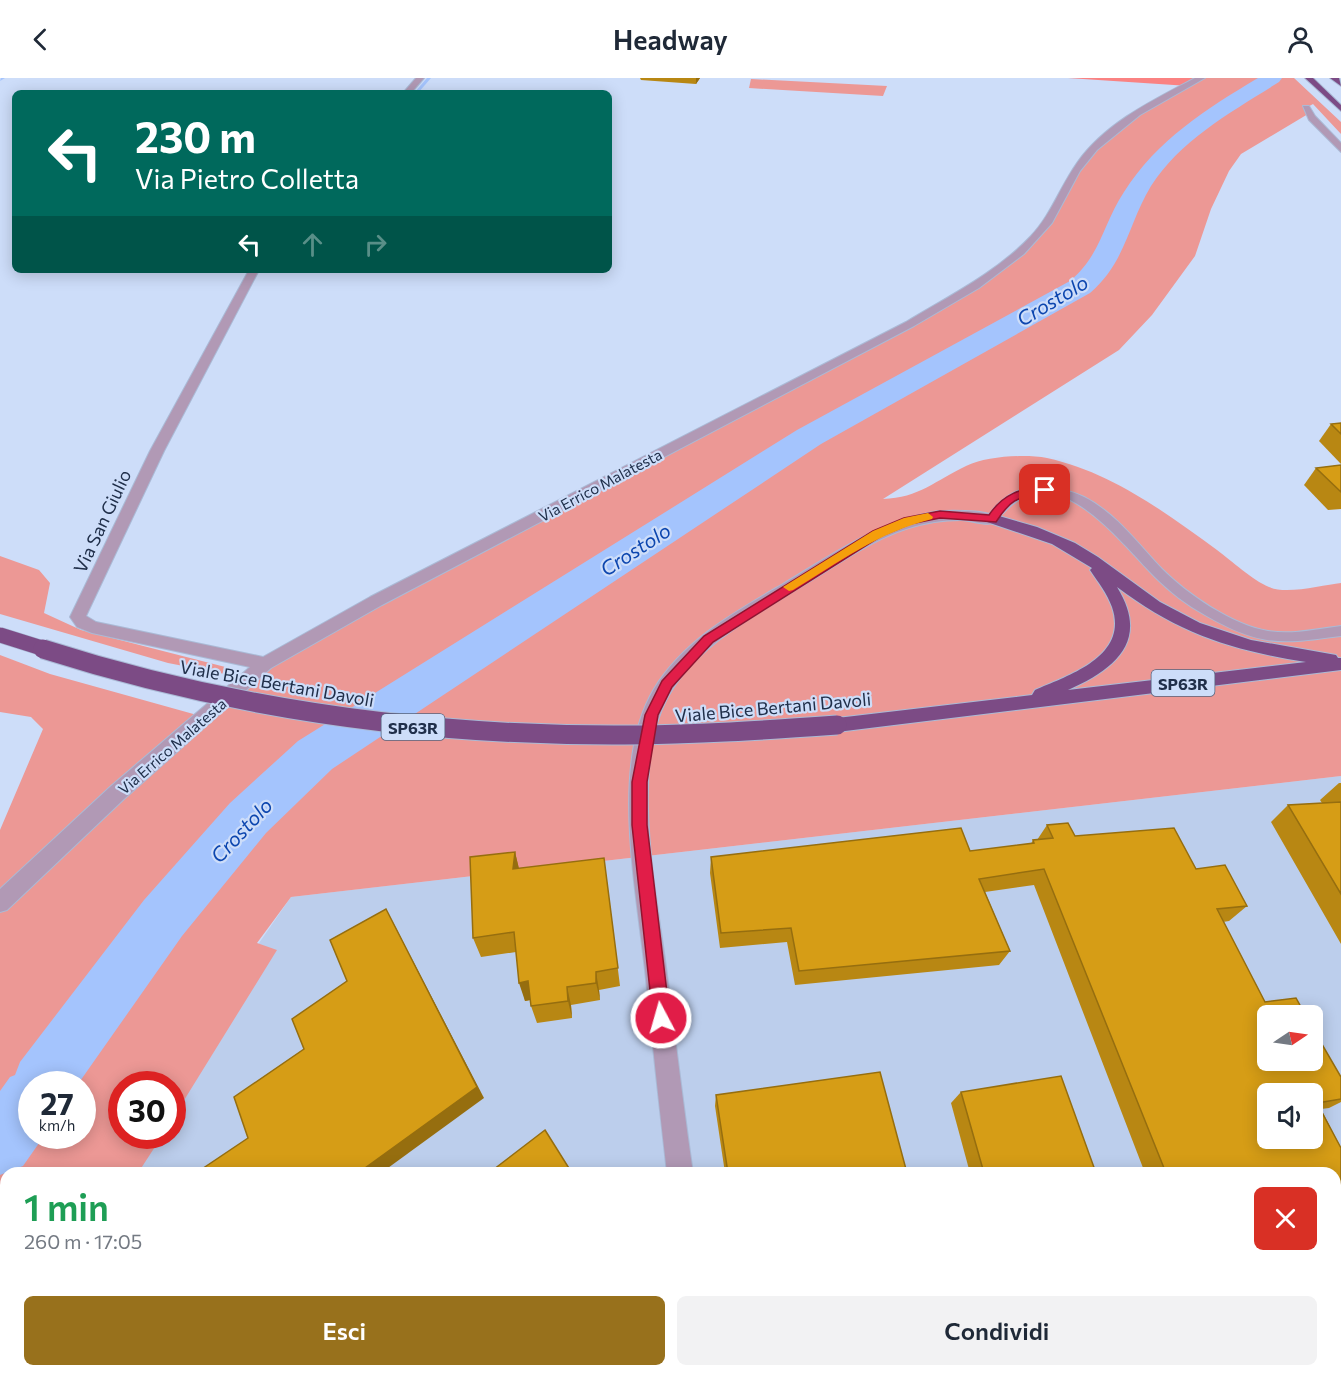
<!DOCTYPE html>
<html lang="it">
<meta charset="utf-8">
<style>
:root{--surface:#fff;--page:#f2f2f3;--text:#1f2937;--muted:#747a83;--accent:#98711c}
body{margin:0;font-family:Commissioner,sans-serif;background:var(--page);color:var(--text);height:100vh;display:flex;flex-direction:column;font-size:22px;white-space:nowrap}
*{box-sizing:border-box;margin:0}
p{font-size:20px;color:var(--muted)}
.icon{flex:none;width:33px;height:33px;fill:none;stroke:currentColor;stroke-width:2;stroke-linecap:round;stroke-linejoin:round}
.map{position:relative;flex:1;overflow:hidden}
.side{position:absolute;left:0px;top:1089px;width:1341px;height:210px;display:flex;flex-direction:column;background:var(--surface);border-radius:18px 18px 0 0;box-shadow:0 3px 15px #0003}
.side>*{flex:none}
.guide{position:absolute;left:12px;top:12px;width:600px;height:183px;border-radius:9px;box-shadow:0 3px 15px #0003;background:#00695c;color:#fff;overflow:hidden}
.needle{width:39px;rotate:77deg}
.tools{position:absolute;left:1257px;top:927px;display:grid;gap:12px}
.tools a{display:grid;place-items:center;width:66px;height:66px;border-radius:9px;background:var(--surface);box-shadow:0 3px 15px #0003;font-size:30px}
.speed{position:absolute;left:18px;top:993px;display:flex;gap:12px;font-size:30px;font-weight:700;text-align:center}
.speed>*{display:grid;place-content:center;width:78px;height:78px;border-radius:50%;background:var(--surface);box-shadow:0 3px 15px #0003;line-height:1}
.speed small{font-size:15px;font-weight:400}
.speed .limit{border:9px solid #d22;background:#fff;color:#111}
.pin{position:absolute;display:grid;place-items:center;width:51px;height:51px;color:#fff;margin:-26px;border-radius:12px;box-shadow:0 3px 9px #0006}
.me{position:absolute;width:66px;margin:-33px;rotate:354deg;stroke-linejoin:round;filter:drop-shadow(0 0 4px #0008)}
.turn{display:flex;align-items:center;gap:21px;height:126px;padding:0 24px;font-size:27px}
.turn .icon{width:78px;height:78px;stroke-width:2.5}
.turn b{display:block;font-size:42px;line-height:51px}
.lanes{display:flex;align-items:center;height:57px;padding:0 24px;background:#0003;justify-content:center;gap:30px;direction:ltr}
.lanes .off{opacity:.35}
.round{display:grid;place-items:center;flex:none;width:63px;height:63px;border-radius:9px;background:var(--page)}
.headline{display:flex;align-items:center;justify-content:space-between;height:102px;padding:0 24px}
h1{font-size:36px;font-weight:600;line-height:45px;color:#1e9e55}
.cta{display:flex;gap:12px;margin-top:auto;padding:12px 24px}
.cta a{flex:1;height:69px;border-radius:9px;background:var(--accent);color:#fff;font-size:24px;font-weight:600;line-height:69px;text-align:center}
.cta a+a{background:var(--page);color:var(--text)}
header{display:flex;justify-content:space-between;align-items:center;height:78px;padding:0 24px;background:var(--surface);font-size:27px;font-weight:600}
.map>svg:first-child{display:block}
.built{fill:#bcceec;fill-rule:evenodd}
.green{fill:#ec9895;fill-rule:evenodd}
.forest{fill:#fa8282}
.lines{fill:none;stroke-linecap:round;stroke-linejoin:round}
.stream{fill:#a4c4fd;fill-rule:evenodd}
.river{fill:#a4c4fd;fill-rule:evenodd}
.lane-casing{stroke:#aabad6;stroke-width:2}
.street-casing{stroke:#aabad6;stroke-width:2}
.highway-casing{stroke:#aabad6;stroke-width:2}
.lane{fill:#b199b5;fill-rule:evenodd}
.street{fill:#b199b5;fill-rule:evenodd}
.highway{fill:#7c4b85;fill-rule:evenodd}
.highway-bridge-far1-casing{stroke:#aabad6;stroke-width:16;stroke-linecap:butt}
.highway-bridge-casing{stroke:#aabad6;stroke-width:21;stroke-linecap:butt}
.highway-bridge-far1{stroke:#7c4b85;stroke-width:15}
.highway-bridge{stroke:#7c4b85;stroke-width:19}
.wall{fill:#b88713}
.shaded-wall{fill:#966e0f}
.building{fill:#d69d16;stroke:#966e0f;stroke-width:1.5;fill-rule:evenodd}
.route{fill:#e11d48;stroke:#92132f;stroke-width:1.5}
.slow{fill:#f59e0b}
.labels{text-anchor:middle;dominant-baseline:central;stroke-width:4.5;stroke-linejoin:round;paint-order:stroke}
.far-street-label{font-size:15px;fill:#202f4a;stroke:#cdddf9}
.shield{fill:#cdddf9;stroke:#54637e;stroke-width:1.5}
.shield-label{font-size:16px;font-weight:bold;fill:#202f4a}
.street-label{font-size:18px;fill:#202f4a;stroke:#cdddf9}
.water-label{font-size:20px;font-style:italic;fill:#0c46af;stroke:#cdddf9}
</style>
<header><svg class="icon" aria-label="back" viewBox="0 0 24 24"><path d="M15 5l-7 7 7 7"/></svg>Headway<svg class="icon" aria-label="person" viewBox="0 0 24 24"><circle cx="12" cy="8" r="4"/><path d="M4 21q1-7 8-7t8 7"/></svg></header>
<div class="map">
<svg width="1341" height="1299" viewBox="0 0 1341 1299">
<rect width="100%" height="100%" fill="#cdddf9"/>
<path class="built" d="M 1341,698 L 1341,1299 L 0,1299 L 6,1293 L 1335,1293 L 1335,1095 L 100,1095 L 126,1058 L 172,1058 L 172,1006 L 161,1006 L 291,819 ZM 1268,938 L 1312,938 L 1312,982 L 1268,982 ZM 1268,1016 L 1312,1016 L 1312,1060 L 1268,1060 Z"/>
<g class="green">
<path d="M 1204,0 L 1294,0 L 1341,44 L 1341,56 L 1313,26 L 1306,30 L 1308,36 L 1241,76 L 1229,93 L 1211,131 L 1195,178 L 1152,237 L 1119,272 L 883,421 C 919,420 936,402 966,388 C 987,378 1025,376 1047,380 C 1111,394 1165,434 1217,472 C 1232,483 1252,502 1269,509 C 1286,517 1323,507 1341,505 L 1341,698 L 291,819 L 257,865 L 277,872 L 173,1040 L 172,1006 L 122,1006 L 122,1058 L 162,1058 L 138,1095 L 6,1095 L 6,1293 L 15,1293 L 12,1299 L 0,1299 L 0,834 L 260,594 L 378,525 L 917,244 L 1019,179 L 1085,84 L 1102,64 L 1144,33 ZM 32,1006 L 82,1006 L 82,1058 L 32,1058 Z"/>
<polygon points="751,1 887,8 883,18 749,10"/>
<polygon points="0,478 39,492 50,505 44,535 81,552 237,592 230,597 168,585 0,536"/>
<polygon points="0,577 50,596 197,637 0,818 0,752 43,651 31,639 0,634"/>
</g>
<polygon class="forest" points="1068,0 1204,0 1189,8"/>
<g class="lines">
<g class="stream">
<polygon points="1,0 5,0 0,3"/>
<polygon points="427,0 431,0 418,15 414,15"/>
</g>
<path class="river" d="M 1258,0 L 1282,0 L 1279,4 C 1233,33 1181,61 1151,108 C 1128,146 1126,184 1090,215 L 821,366 L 332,691 L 266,755 L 182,858 L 78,1006 L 32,1006 L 32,1058 L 44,1058 L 23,1088 L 0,1097 L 0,1013 L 10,999 L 15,997 L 20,984 L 144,822 L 230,725 L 298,663 L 797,352 L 1070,203 C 1101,177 1103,146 1124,114 C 1157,62 1206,31 1258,0 Z"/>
<g class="lane-casing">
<path id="lane" d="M 1040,408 C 1055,410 1070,412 1084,419 C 1116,435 1138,466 1162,491 C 1187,516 1232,547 1268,553 C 1292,557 1317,551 1341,548 L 1341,558 C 1280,566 1261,569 1205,537 C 1187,527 1170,514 1155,499 C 1116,460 1050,368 996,444 L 988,444 L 986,441 C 999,421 1015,410 1040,408 Z"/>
</g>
<g class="street-casing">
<g id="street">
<polygon points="416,0 424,0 411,15 403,15"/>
<path d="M 1195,0 L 1205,0 L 1140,37 L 1097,72 L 1080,93 L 1052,145 L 1024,176 L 979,210 L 914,248 L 382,527 L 271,590 L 124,721 L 7,832 L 0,834 L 0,811 L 110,709 L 250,589 L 92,555 L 77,549 L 70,539 L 150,373 L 249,192 L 259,192 L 164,373 L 86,538 L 96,544 L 263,579 L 370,519 L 906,244 C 949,218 996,195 1031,158 C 1051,137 1060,109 1077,85 C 1105,45 1153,22 1195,0 Z"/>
<polygon points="1303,28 1309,28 1315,38 1341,65 1341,74 1309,42"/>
<path d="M 938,433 C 952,433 990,431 999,441 C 992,451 972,442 961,442 C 923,442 891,454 859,473 C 838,485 818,499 797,511 C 751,540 697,568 669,617 C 629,686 656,812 666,889 C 675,957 683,1026 693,1095 L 667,1095 C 659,1027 652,960 645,892 C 636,810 610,684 654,611 C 684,562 735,534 783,506 C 835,475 877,444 938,433 Z"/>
<polygon points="689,1293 717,1293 718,1299 690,1299"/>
</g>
</g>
<g class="highway-casing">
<g id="highway">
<polygon points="1305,0 1313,0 1341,27 1341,33"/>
<polygon points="1330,0 1339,0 1341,8"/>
<path d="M 992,436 L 1037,449 L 1075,465 L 1098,479 L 1160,524 L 1200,545 L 1251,562 L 1336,577 L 1338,580 L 1341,580 L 1341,592 L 837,654 L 831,652 L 828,647 L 831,642 L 837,640 L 1032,617 L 1035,612 C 1070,597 1129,578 1112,529 C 1107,515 1098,504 1090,492 L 1092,490 L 1052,466 L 987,444 L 985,441 L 987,438 ZM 1117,509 C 1178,555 1230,572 1306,584 L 1068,612 C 1116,591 1150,562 1117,509 Z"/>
</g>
</g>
<use href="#lane" class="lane"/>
<use href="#street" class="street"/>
<use href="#highway" class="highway"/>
<g class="highway-bridge-far1-casing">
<polyline id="highway-bridge-far1" points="0,557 48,572"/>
</g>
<g class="highway-bridge-casing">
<path id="highway-bridge" d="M 43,571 C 231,631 427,658 624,657 C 695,657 766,652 837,647"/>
</g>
<use href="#highway-bridge-far1" class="highway-bridge-far1"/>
<use href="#highway-bridge" class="highway-bridge"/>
</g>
<g class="wall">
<polygon points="640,0 700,0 696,6 641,2"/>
<polygon points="1341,345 1341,386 1319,363 1331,346"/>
<polygon points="1341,387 1341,431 1328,432 1304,407 1316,390"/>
<polygon points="1339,705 1341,705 1341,866 1271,744 1288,727 1322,725 1320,722"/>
<polygon points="1047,747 1075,758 1196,791 1247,828 1229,843 1223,844 1265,924 1341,999 1341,1024 1329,1030 1321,1031 1341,1070 1341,1228 1335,1229 1335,1095 1145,1095 1034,807 985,814 1010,873 999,887 795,907 787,864 720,870 710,795 711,779 970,773 1031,766 1033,762 1037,762"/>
<polygon points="515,774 519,791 604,780 620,908 599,912 600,922 571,927 572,940 537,945 531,928 531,922 525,923 516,874 481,879 473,860"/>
<polygon points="961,1014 1096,1095 970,1095 951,1025"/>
<polygon points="716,1017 907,1095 725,1095 715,1028"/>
<polygon points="796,1293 936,1293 938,1299 797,1299"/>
<polygon points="1026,1293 1182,1293 1184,1299 1007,1299 1027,1296"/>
</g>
<g class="shaded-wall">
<polygon points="696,0 700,0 696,6"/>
<polygon points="515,774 520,795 513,791"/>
<polygon points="386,831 484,1020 381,1095 358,1095"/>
<polygon points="596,894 599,912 600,922 596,905"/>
<polygon points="528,903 534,921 525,923 519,905"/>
<polygon points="567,909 571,927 572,940 568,923"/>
<polygon points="186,1293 205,1293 207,1299 189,1299"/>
<polygon points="608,1293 612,1293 605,1299 601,1299"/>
</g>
<g class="building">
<polygon points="1341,345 1341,356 1331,346"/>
<polygon points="1341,387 1341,414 1316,390"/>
<polygon points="1341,724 1341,816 1288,727"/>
<path d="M 1068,745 L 1075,758 L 1174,750 L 1196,791 L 1225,787 L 1247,828 L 1217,831 L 1265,924 L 1296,920 L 1306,938 L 1268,938 L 1268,982 L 1312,982 L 1312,949 L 1341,999 L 1341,1021 L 1317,1025 L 1341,1070 L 1341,1227 L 1335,1228 L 1335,1095 L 1166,1095 L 1044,791 L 979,801 L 1010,873 L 799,893 L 791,850 L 721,855 L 711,779 L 961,750 L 970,773 L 1034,765 L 1033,762 L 1053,760 L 1047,747 ZM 1268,1016 L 1312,1016 L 1312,1060 L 1268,1060 Z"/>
<polygon points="515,774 513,791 604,780 618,890 596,894 596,905 567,909 568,923 531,928 528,903 519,905 514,854 473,860 470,779"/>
<polygon points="386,831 477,1009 358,1095 196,1095 248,1060 234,1019 304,971 292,941 347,903 330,862"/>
<polygon points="880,994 907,1095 728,1095 716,1017"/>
<polygon points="1061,998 1096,1095 984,1095 961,1014"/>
<polygon points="545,1052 572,1095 489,1095"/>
<polygon points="113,1293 186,1293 189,1299 114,1299"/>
<polygon points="297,1293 608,1293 601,1299 300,1299"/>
<polygon points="801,1293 936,1293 938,1299 802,1299"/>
<polygon points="1042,1293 1182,1293 1184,1299 1021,1299 1021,1297 1042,1294"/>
</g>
<path class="route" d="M 1045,408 L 1048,409 L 1048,414 C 1021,420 1013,417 996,444 L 940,440 L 910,446 L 881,458 L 713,564 L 672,609 L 658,637 L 647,704 L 647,747 L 670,940 L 667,946 L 661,949 L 655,946 L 653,940 L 632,747 L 632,704 L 645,637 L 662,603 L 704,558 L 873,453 L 904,440 L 940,433 L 989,437 C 1003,416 1021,410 1045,408 Z"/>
<path class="slow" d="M 928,435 L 933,439 L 932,441 C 879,454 839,484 793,512 L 789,513 L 783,509 L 873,453 L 904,440 Z"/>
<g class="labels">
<g class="far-street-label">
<text transform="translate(600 407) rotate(-28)">Via Errico Malatesta</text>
<text transform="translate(172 668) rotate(-41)">Via Errico Malatesta</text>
</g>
<g class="shield">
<rect x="1151.5" y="592" width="63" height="26" rx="4.5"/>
<rect x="381.5" y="636" width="63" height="26" rx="4.5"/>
</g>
<g class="shield-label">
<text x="1183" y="605">SP63R</text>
<text x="413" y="649">SP63R</text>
</g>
<g class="street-label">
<text transform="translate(102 443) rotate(-65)">Via San Giulio</text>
<text transform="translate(277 605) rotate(10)">Viale Bice Bertani Davoli</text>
<text transform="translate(773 629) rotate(-5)">Viale Bice Bertani Davoli</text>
</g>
<g class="water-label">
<text transform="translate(1052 222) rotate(-31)">Crostolo</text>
<text transform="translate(635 471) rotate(-33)">Crostolo</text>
<text transform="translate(241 752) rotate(-47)">Crostolo</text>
</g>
</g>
</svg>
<div class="tools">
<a><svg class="needle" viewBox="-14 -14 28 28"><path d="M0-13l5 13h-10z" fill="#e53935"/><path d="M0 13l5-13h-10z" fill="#747a83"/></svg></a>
<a><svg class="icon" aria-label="sound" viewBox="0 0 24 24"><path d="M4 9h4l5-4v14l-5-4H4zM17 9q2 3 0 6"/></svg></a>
</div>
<div class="speed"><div>27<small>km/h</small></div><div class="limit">30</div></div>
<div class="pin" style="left:1045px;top:412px;background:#d93025"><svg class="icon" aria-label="arrive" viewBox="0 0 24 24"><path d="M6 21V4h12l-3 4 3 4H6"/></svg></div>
<svg class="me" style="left:661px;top:940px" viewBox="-20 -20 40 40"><circle r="17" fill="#e11d48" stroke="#fff" stroke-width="3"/><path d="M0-11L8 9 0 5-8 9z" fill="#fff"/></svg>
<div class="guide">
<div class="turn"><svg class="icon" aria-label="left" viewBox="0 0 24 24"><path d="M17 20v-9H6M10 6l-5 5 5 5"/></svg><div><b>230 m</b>Via Pietro Colletta</div></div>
<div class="lanes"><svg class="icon" aria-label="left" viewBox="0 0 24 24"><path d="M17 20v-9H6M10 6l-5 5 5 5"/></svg><svg class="icon off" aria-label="ahead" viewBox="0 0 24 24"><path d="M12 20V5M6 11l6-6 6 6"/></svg><svg class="icon off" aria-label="right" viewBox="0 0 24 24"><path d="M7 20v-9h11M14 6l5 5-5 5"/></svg></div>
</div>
<section class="side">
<div class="headline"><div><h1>1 min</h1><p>260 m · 17:05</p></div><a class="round" style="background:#d93025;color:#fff"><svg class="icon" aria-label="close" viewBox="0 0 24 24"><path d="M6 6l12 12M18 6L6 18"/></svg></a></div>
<div class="cta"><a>Esci</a><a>Condividi</a></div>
</section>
</div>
